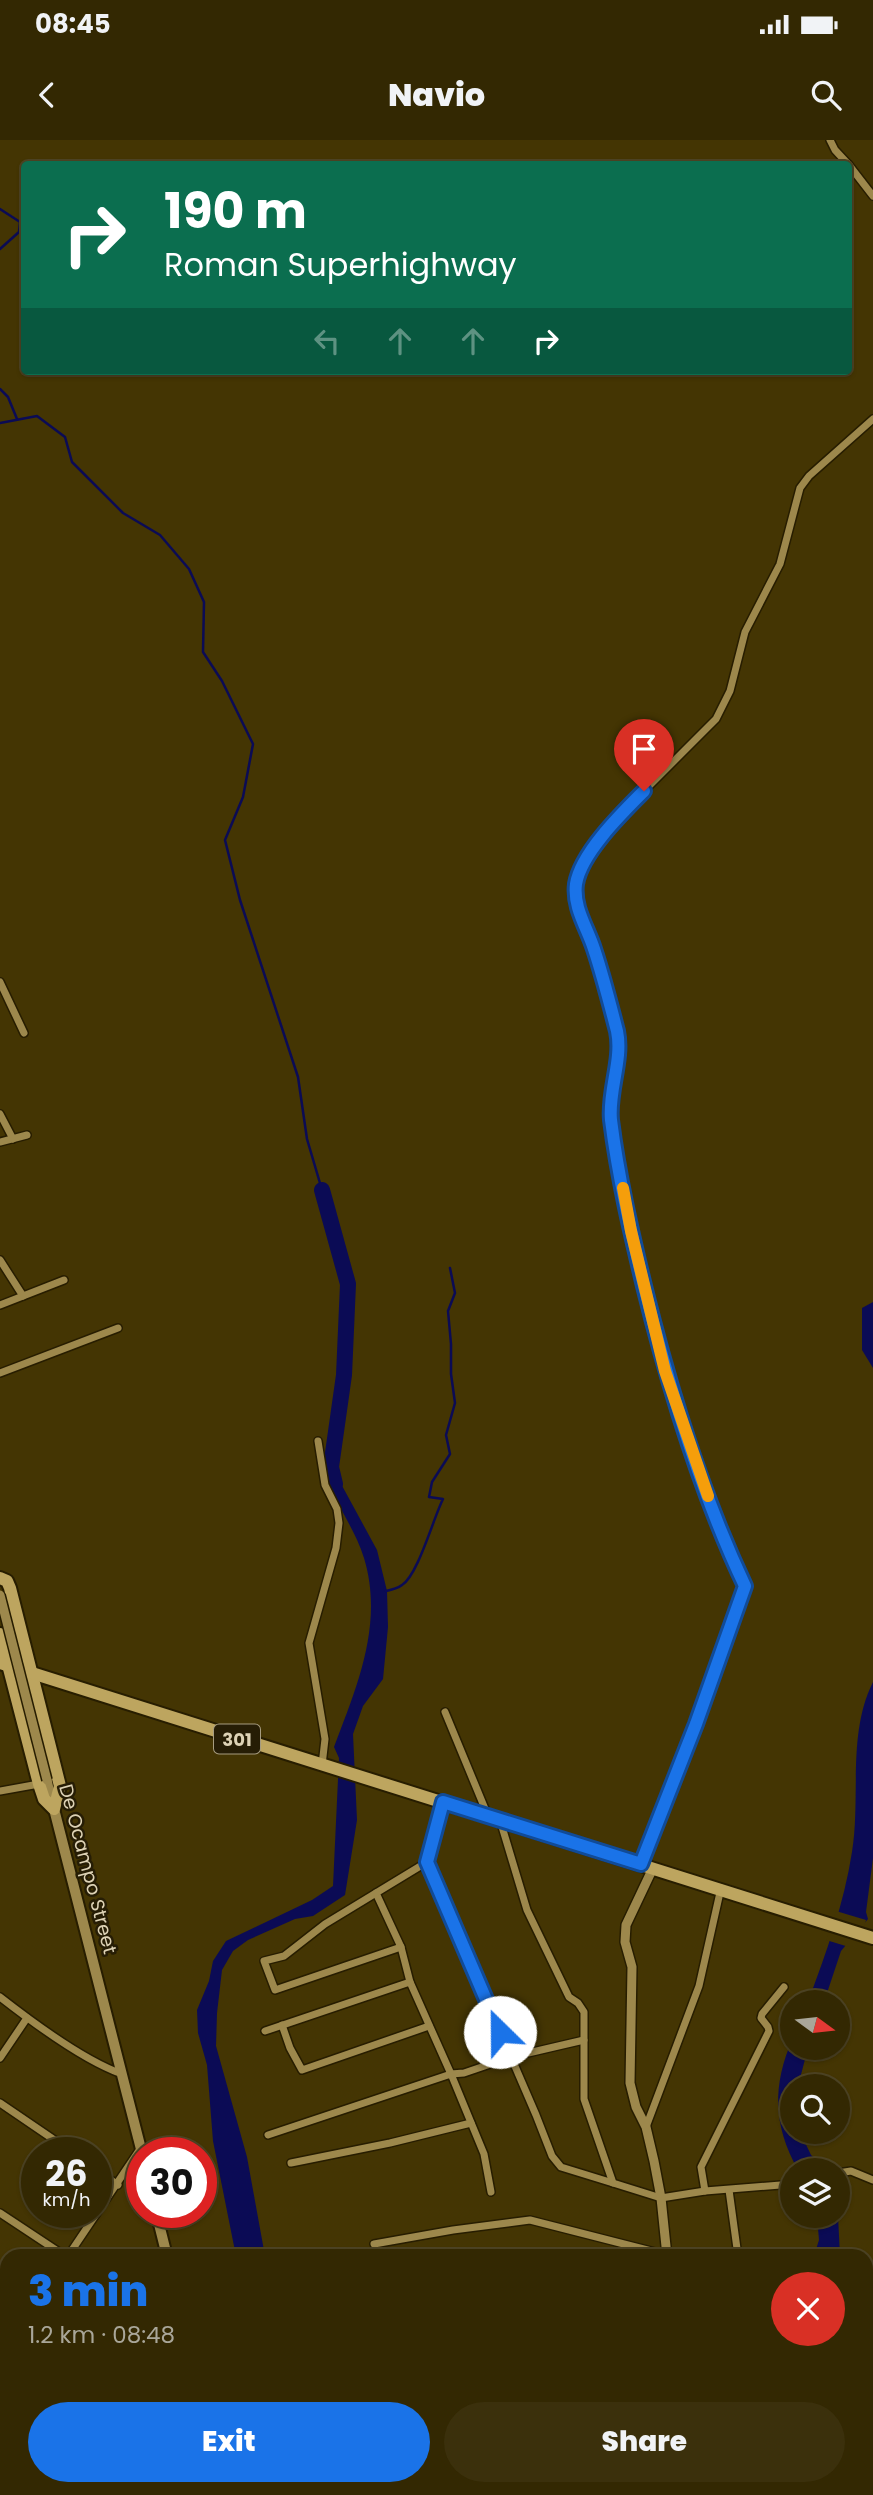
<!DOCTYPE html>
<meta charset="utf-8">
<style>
:root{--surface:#332802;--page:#3b300c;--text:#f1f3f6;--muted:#a9a699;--line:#4e4424;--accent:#1a73e8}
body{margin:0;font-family:Poppins,sans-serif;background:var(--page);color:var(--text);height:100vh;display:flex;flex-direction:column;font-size:26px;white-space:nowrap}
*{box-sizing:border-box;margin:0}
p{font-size:23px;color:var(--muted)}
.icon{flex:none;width:38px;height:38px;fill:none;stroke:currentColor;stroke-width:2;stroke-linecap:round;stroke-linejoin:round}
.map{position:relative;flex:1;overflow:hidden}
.details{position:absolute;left:0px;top:2109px;width:873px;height:247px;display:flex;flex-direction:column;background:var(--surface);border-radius:21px 21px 0 0;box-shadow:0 2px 5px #0004,0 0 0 2px var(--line)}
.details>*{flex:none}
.guide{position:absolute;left:21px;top:21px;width:831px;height:214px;border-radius:7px;box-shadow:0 2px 5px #0004,0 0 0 2px var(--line);background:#0b6e4f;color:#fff;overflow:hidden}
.needle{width:46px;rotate:105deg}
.fabs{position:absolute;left:780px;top:1850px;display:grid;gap:14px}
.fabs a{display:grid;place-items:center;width:70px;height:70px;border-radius:50%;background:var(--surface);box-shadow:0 2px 5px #0004,0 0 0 2px var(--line);font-size:35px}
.speed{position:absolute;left:21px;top:1997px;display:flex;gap:14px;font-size:35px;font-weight:700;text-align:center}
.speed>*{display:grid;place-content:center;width:91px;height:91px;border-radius:50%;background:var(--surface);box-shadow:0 2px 5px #0004,0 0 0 2px var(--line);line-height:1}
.speed small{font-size:18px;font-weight:400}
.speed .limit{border:10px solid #d22;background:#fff;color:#111}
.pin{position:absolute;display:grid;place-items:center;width:60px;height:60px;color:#fff;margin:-72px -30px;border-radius:50% 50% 50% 0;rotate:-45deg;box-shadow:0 0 7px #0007}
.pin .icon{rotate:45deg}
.me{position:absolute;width:77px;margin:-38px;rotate:337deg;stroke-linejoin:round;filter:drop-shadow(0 0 5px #0008)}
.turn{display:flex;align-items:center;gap:24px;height:147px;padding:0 28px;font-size:32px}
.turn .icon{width:91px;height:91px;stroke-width:2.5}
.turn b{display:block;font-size:49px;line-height:60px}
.lanes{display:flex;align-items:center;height:66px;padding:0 28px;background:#0003;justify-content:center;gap:35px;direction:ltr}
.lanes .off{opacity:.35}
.round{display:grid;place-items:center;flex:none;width:74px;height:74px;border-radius:37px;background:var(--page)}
.overview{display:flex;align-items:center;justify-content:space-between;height:119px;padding:0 28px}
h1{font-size:42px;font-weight:800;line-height:52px;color:var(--accent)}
.cta{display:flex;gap:14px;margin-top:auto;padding:14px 28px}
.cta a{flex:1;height:80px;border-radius:42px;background:var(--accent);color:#fff;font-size:28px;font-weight:800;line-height:80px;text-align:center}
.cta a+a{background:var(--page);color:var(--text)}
.status{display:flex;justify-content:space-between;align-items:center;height:49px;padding:0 35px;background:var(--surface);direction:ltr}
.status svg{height:19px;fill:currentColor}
header{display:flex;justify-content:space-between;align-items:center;height:91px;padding:0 28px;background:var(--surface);font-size:32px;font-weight:800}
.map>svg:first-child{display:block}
.water{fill:#0b0b55}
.pier{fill:#443503}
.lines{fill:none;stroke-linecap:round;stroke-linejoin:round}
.stream{stroke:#0b0b55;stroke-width:2.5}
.river{stroke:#0b0b55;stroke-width:16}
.minor-casing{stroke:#271d00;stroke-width:10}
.tertiary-casing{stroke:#271d00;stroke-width:12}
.secondary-casing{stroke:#271d00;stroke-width:14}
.primary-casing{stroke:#271d00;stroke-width:16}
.minor{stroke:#9d884c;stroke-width:7}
.tertiary{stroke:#9d884c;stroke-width:9}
.secondary{stroke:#9d884c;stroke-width:10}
.primary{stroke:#bda55f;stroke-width:12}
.tertiary-bridge-casing{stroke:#271d00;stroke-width:12;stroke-linecap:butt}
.tertiary-bridge{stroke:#9d884c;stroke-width:9}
.route-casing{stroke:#114b97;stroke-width:18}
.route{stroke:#1a73e8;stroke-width:12}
.slow{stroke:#f59e0b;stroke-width:12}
.labels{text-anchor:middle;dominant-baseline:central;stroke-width:5;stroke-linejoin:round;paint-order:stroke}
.shield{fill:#261d05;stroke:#a69c80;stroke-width:2}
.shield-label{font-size:18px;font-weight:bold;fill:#ddd2b5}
.street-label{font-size:19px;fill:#ddd2b5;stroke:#261d05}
</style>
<div class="status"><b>08:45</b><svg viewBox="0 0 49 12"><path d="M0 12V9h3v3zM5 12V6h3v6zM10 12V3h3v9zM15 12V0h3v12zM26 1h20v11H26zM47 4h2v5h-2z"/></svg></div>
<header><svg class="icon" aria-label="back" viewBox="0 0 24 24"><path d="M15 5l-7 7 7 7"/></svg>Navio<svg class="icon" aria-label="search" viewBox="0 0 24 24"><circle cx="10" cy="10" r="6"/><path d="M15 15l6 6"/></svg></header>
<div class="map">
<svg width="873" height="2355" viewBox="0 0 873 2355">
<rect width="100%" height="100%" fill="#443503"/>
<g class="water">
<polygon points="873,1162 873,1228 862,1210 862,1168"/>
<path d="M 325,1324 L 337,1325 L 340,1342 L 377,1410 L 387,1451 L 388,1487 L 383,1539 L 363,1566 L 353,1594 L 357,1680 L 345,1755 L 313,1776 L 295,1779 L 248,1800 L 233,1811 L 222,1830 L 217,1873 L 216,1906 L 247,2017 L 265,2116 L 236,2116 L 213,2001 L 207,1925 L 198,1893 L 197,1870 L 209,1841 L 213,1821 L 226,1801 L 312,1760 L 333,1746 L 339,1618 L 334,1607 C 357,1546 384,1484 364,1418 C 354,1385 330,1359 325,1324 Z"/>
<path d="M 873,1542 L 873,1718 L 866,1772 L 868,1779 L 841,1811 L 824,1862 L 808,1862 C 826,1813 844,1764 852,1712 C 861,1657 847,1594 873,1542 Z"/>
<path d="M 793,1898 L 793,1908 L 808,1908 L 798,1946 L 793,1946 L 793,1992 L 800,1992 L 811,2015 L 822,2024 L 824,2030 L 798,2030 C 773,1985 772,1945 793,1898 Z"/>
<polygon points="817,2076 838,2076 840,2116 814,2116 819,2100"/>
</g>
<polygon class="pier" points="836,1771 866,1780 863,1791 849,1807 826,1800"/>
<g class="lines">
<g class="stream">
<polyline points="0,69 20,82 19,92 0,109"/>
<polyline points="0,249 8,257 17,279"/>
<polyline points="0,283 37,276 65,297 72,322 123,373 160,395 189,429 204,462 203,512 222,541 253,604 243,657 225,700 240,760 298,937 307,999 322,1050"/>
<path d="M 386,1451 C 391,1450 398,1448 402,1445 C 418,1435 433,1379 443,1359 L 429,1357 L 432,1342 L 450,1314 L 446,1295 L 455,1263 L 451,1234 L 451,1204 L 448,1171 L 455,1153 L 450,1128"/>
</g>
<polyline class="river" points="322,1050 348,1144 344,1235 331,1327 335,1344"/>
<g class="minor-casing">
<g id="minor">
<polyline points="830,0 835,10 848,24"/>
<polyline points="849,25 873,56"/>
<polyline points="0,842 24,893"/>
<polyline points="0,974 13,999"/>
<polyline points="0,1002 27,995"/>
<polyline points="0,1120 23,1156"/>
<polyline points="0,1165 64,1140"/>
<polyline points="0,1233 118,1188"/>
<polyline points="318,1301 325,1345 337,1369 339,1383 336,1408 309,1503 325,1599 322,1625"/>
<polyline points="445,1572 488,1676"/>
<polyline points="0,1651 39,1644"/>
<polyline points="443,1662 427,1722 536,1975 552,2016 561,2027 613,2043"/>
<polyline points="500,1680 527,1770 569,1857 578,1863 584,1872 584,1959 613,2043 661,2058 705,2051 793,2044"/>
<polyline points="427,1722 376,1753 401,1807 410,1842 451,1934 464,1933 511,1917 584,1900"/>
<polyline points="641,1724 696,1584 745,1446 726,1407 665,1231 631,1091 611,977 618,916 617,894 594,808 578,772 576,747 579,733 593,710 626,669 716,579 730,551 745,492 780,424 800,348 809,336 873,279"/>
<polyline points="376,1753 325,1784 284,1816 264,1821 275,1850 401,1807"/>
<path d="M 0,1857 C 32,1882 85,1921 122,1934"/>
<polyline points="282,1885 290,1908 302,1930 429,1886"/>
<polyline points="265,1891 410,1842"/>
<polyline points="0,1918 27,1878"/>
<polyline points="0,1963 72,2012"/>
<polyline points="646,1987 699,1846 721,1748"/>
<polyline points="268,1995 451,1934 484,2014 491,2052"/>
<polyline points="291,2023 390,2003 471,1983"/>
<polyline points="96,2030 118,2045"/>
<polyline points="838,2033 851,2031 873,2040"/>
<polyline points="729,2050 738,2116"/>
<polyline points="705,2051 701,2027 769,1891 768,1887 761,1878 762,1874 784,1847"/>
<polyline points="0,2073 65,2116"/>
<polyline points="374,2104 453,2090 530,2080 667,2115"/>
<polyline points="68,2116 140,2009"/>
<polyline points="0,2180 7,2185"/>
<polyline points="0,2211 7,2201"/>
<polyline points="866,2293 873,2283"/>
<polyline points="459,2348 467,2355"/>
<polyline points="572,2348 580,2355"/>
<polyline points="636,2348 645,2355"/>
<polyline points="733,2348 742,2355"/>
<polyline points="445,2355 456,2348"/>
</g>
</g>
<g class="tertiary-casing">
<g id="tertiary">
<polyline points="47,1640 53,1666"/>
<polyline points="653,1728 626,1785 625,1802 632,1827 630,1943 636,1967 646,1987 654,2021 661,2058 667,2116"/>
<polyline points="866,2180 873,2170"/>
<polyline points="855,2348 863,2355"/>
<polyline points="314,2355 322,2348"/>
<polyline points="601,2355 606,2348"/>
</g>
</g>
<g class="secondary-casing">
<g id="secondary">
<polyline points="54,1669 142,2013"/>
<polyline points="156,2072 167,2116"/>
<polyline points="0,2334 7,2338"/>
<polyline points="23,2348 32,2355"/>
<polyline points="107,2355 112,2348"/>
</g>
</g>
<g class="primary-casing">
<g id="primary">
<polyline points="0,1438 7,1441 10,1448 60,1646 54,1669 44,1659 39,1644 0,1494"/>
<polyline points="0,1523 873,1798"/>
</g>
</g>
<use href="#minor" class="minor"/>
<use href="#tertiary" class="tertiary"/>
<use href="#secondary" class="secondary"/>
<use href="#primary" class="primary"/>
<g class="tertiary-bridge-casing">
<polyline id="tertiary-bridge" points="0,1455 47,1640"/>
</g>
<use href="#tertiary-bridge" class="tertiary-bridge"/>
</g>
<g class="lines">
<g class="route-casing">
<path id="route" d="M 500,1892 L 427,1722 L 443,1662 L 641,1724 L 696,1584 L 745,1446 C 700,1351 669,1248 644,1146 C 631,1092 618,1036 611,980 C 608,951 623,920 617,891 C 610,864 603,836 594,809 C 587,787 573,768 576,744 C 581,713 622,673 644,651"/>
</g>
<use href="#route" class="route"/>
<polyline class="slow" points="623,1048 631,1091 665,1231 708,1356"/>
</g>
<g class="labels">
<rect class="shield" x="214" y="1584.5" width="46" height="29" rx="5"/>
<g class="shield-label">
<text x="237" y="1599">301</text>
</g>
<g class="street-label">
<text transform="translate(88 1729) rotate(75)">De Ocampo Street</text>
</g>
</g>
</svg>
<div class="fabs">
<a><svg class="needle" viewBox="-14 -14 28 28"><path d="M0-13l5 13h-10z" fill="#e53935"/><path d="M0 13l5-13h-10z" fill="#a9a699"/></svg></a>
<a><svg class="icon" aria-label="search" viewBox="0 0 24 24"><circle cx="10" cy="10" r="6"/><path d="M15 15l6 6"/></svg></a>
<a><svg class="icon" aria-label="layers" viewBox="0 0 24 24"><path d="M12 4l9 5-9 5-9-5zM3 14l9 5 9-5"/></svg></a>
</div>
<div class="speed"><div>26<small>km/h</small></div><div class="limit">30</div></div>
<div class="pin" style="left:644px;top:651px;background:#d93025"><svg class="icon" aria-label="arrive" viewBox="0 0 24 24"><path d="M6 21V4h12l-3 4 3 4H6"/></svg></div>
<svg class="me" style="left:500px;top:1892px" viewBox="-20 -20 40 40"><circle r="19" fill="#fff"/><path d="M0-13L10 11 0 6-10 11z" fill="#1a73e8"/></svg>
<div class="guide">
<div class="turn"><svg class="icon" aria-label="right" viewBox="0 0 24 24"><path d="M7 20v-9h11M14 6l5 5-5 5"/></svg><div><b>190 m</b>Roman Superhighway</div></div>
<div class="lanes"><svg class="icon off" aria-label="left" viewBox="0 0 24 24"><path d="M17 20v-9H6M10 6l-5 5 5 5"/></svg><svg class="icon off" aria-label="ahead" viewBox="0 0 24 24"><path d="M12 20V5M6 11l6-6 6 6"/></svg><svg class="icon off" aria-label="ahead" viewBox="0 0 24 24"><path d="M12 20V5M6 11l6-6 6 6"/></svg><svg class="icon" aria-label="right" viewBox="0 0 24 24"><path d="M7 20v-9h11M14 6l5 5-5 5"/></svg></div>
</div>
<section class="details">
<div class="overview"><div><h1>3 min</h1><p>1.2 km · 08:48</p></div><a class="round" style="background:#d93025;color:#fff"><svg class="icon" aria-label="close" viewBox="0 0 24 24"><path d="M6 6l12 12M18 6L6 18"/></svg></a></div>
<div class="cta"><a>Exit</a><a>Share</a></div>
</section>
</div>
